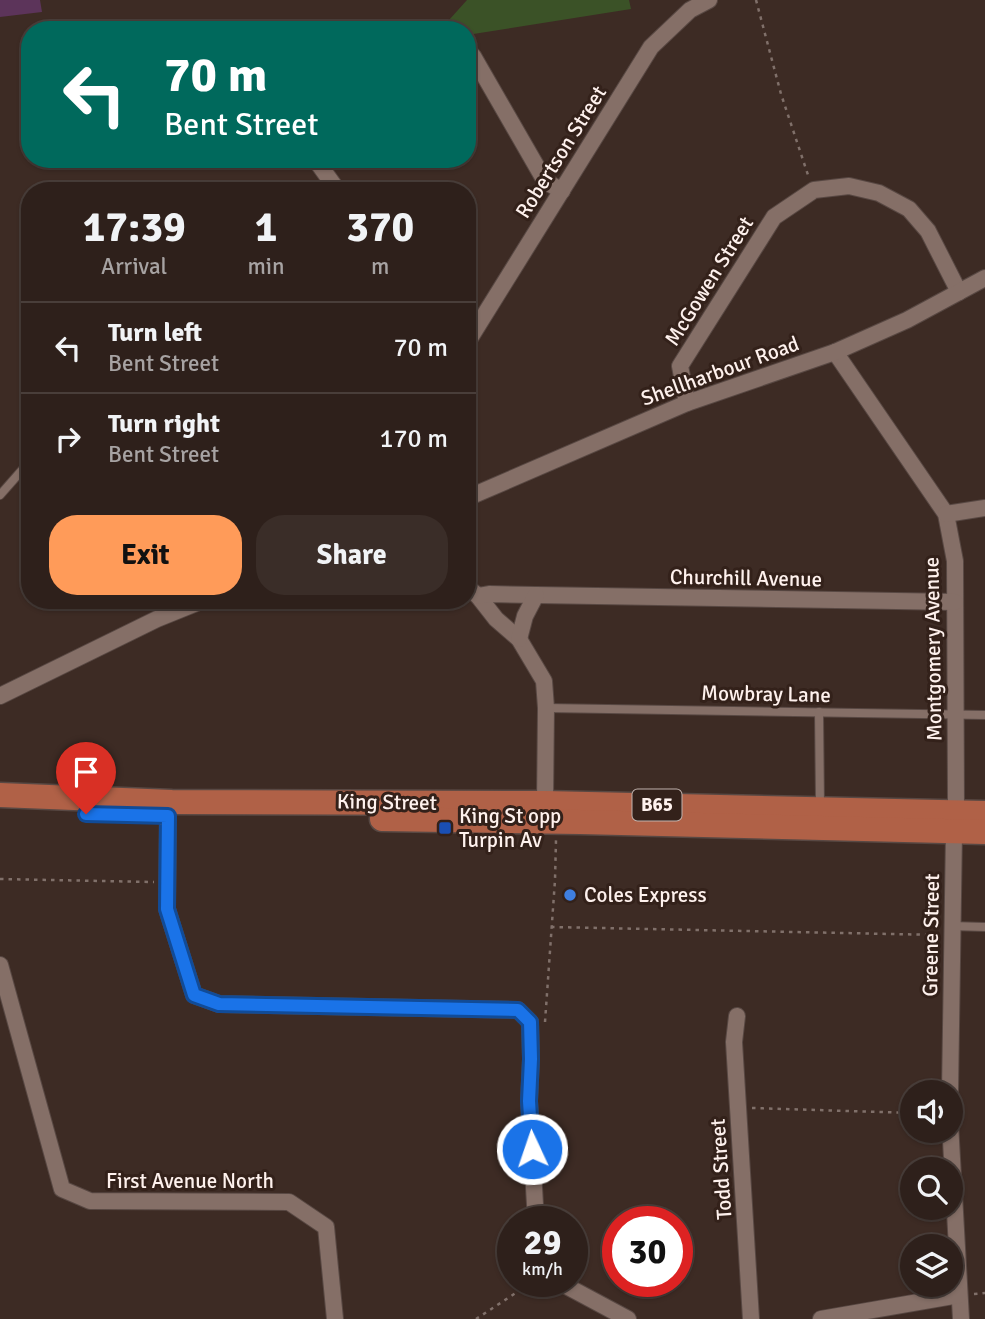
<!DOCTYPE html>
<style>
:root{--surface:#2e201b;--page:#3a2d28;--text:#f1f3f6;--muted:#a7a3a3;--line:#493e3a;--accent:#ff9b59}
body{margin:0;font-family:Signika,sans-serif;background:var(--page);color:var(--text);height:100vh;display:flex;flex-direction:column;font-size:26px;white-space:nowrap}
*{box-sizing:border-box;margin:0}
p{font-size:23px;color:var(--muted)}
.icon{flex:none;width:38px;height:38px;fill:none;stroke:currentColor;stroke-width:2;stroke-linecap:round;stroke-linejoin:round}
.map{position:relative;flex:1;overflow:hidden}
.side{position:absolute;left:21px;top:182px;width:455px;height:427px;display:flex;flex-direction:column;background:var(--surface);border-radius:28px;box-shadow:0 2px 5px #0004,0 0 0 2px var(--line)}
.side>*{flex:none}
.hud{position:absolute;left:21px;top:21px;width:455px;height:147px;border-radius:28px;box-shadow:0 2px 5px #0004,0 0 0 2px var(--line);background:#00695c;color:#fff;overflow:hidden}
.tools{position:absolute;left:900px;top:1080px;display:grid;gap:14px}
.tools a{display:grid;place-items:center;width:63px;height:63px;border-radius:50%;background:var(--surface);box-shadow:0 2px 5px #0004,0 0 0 2px var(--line);font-size:35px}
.speed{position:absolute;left:497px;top:1206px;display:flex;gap:14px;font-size:35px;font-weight:700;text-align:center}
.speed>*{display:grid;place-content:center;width:91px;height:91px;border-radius:50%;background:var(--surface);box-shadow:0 2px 5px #0004,0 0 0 2px var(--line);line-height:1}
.speed small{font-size:18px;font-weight:400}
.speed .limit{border:10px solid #d22;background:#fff;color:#111}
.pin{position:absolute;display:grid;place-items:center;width:60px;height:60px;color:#fff;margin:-72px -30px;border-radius:50% 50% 50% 0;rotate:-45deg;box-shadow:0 0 7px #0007}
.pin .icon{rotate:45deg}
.me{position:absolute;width:77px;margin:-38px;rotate:357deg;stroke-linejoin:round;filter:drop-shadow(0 0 5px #0008)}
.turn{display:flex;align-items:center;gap:24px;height:147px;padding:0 28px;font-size:32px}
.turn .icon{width:91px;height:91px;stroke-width:2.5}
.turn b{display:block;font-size:49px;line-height:60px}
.eta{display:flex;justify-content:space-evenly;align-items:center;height:119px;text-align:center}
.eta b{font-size:42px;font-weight:800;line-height:49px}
.action{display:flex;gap:14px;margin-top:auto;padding:14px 28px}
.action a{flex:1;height:80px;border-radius:28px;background:var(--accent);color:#111;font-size:28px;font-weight:800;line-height:80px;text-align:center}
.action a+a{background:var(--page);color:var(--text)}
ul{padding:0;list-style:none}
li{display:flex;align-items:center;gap:21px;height:91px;padding:0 28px;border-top:2px solid var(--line)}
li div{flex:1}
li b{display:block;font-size:26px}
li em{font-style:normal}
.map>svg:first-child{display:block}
.green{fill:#3b5227}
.building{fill:#5c345a}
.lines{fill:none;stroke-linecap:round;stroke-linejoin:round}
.lane-casing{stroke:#584843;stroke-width:10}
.street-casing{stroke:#584843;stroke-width:18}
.primary-casing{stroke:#584843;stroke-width:27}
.path{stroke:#80706a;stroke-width:2.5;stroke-dasharray:3.5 5;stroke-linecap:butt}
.lane{stroke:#856f67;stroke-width:8}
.street{stroke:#856f67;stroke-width:16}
.primary{stroke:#b06147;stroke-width:24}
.route-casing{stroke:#114b97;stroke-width:18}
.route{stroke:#1a73e8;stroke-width:12}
.transit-dot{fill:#1a4fb4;stroke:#33211a;stroke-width:2.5}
.shop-dot{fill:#3f7fe0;stroke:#33211a;stroke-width:2.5}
.labels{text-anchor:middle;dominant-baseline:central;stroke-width:6;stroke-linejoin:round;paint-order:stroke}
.shield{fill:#33211a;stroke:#c1b3ae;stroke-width:2}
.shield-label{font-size:19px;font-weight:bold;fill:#fef1ed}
.street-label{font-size:21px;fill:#fef1ed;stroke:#33211a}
.poi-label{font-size:21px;fill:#fef1ed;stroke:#33211a;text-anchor:start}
</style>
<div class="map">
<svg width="985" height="1319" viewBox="0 0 985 1319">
<rect width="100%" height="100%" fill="#3d2b24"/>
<polygon class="green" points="467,0 629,0 631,9 467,35 467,30 440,30"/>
<polygon class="building" points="0,0 40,0 42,12 0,17"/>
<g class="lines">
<g class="lane-casing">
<g id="lane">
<polyline points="0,495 30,461"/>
<polyline points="546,708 985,715"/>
<polyline points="819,712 820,805"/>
<polyline points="951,926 985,927"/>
</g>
</g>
<g class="street-casing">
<g id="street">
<polyline points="473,56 545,181 562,191"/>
<polyline points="315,159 338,191"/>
<polyline points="467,343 651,47 690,10 709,0"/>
<polyline points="835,352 946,514 955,561 956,812"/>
<polyline points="687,403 680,366 774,217 814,190 849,186 879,193 909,209 928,231 959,292"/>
<polyline points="467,498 687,403 835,352 907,320 985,278"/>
<polyline points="946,514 985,508"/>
<polyline points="467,587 478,596 496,619 519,639 544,681 546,708 545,803 550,808"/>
<polyline points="478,596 489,594 536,595 955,602"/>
<polyline points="519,639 525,616 536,595"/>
<polyline points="0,696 157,619 204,600"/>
<polyline points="168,816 167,909 194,995 219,1004 518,1010 530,1022 531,1059 529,1101 536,1222"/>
<polyline points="947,825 952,828 954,832 950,1092"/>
<polyline points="0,965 62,1189 90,1201 289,1202 326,1227 335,1319"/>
<polyline points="737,1016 734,1042 751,1319"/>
<polyline points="950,1123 961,1319"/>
<polyline points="557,1281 628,1319"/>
<polyline points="821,1319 959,1295"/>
</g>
</g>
<g class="primary-casing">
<g id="primary">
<polyline points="0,795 172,802 545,803 985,813"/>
<polyline points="382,819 580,822 985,832"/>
</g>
</g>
<g class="path">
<polyline points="756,0 781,94 809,178"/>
<polyline points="0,879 154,882"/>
<polyline points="551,927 940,935"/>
<polyline points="545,1022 555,880 556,840"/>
<polyline points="752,1108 912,1113"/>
<polyline points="974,1294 985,1293"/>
<polyline points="476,1319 534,1281"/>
</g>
<use href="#lane" class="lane"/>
<use href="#street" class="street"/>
<use href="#primary" class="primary"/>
</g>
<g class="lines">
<g class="route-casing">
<polyline id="route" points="86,814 168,816 167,909 194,995 219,1004 518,1010 530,1022 531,1059 529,1101 532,1149"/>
</g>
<use href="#route" class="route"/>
</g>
<rect class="transit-dot" x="438" y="821" width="14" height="14" rx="3.5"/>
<circle class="shop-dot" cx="570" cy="895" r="7"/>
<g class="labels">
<rect class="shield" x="632.5" y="789.5" width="49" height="31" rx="5"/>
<g class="shield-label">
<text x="657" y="805">B65</text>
</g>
<g class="street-label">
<text transform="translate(561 152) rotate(-58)">Robertson Street</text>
<text transform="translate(709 281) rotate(-58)">McGowen Street</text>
<text transform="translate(720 371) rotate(-20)">Shellharbour Road</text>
<text transform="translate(746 578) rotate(1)">Churchill Avenue</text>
<text transform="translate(933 649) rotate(-91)">Montgomery Avenue</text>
<text transform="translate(766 694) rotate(1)">Mowbray Lane</text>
<text transform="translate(387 802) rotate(1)">King Street</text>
<text transform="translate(931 935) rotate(-89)">Greene Street</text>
<text transform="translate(721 1169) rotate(-94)">Todd Street</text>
<text x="190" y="1181">First Avenue North</text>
</g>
<g class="poi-label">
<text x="459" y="816">King St opp<tspan x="459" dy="24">Turpin Av</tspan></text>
<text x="584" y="895">Coles Express</text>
</g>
</g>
</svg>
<div class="tools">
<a><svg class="icon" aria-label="sound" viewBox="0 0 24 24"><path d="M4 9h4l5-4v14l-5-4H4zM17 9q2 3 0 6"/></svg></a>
<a><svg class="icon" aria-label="search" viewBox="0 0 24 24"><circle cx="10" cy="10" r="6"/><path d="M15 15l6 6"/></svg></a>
<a><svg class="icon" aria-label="layers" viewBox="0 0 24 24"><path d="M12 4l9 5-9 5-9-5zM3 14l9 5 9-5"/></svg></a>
</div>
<div class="speed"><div>29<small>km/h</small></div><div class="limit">30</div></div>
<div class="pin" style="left:86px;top:814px;background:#d93025"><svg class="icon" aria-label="arrive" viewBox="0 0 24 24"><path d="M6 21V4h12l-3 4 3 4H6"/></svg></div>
<svg class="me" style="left:532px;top:1149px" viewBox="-20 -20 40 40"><circle r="17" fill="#1a73e8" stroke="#fff" stroke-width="3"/><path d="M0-11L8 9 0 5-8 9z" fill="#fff"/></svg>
<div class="hud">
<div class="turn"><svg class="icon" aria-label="left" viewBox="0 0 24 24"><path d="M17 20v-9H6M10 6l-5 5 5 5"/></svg><div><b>70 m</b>Bent Street</div></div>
</div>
<section class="side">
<div class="eta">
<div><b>17:39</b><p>Arrival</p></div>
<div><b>1</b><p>min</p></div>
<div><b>370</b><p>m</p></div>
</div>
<ul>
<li><svg class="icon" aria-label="left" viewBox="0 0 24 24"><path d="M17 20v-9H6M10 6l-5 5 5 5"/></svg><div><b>Turn left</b><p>Bent Street</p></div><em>70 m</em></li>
<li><svg class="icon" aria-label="right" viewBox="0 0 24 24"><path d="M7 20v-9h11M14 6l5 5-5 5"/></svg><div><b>Turn right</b><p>Bent Street</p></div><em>170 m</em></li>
</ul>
<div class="action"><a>Exit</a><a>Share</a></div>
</section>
</div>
